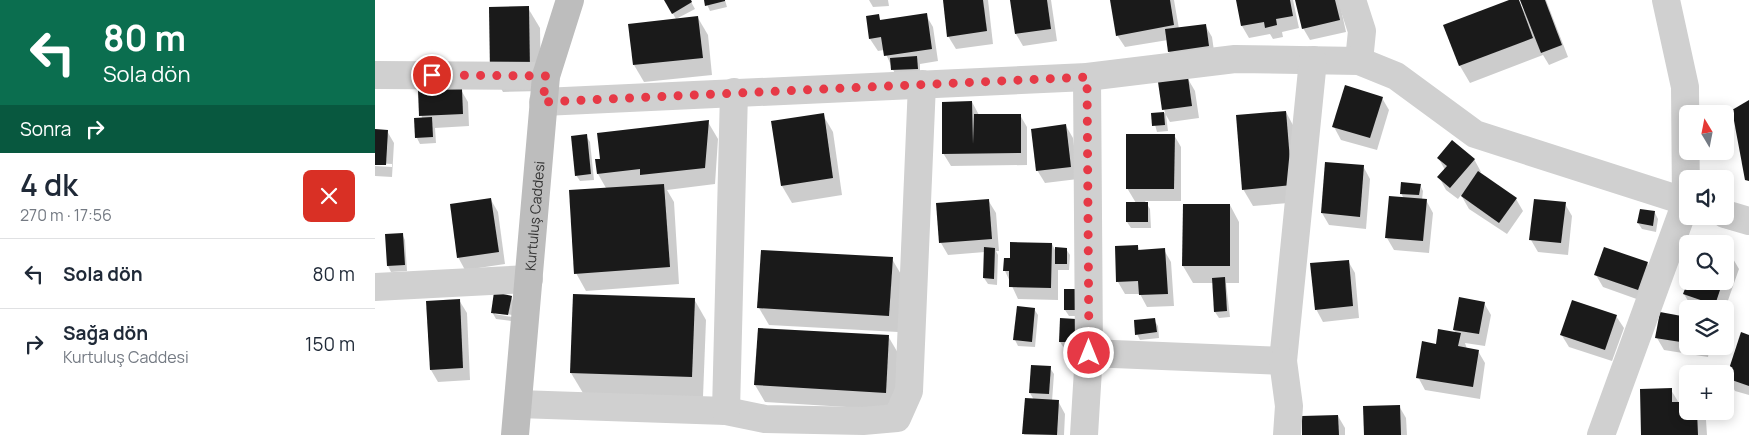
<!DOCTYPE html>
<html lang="tr">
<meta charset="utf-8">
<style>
:root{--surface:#fff;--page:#f6f6f7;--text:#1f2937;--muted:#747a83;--line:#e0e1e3}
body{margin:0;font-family:Manrope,sans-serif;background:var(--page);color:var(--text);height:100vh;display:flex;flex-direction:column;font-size:19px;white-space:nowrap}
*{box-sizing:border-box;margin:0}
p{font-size:16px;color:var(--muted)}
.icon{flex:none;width:28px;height:28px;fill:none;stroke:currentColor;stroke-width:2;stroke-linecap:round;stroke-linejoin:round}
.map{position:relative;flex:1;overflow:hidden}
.details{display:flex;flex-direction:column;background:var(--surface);width:375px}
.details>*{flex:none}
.hud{background:#0b6e4f;color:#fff;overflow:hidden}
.needle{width:32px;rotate:350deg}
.controls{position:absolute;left:1304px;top:105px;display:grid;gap:10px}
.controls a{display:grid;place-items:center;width:55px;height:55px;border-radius:8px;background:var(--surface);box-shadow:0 2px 12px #0003;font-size:25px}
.pin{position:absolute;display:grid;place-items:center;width:42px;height:42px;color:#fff;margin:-21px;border:2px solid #fff;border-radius:50%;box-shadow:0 1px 5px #0007}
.me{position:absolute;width:55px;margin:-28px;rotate:0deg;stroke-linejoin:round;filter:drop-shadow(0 0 4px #0008)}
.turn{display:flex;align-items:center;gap:18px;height:105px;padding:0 20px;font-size:22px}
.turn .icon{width:65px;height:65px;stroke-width:2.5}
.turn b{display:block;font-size:35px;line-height:42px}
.then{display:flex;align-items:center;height:48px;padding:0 20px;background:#0003;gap:10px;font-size:19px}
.round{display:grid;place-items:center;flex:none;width:52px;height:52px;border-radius:8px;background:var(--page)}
.summary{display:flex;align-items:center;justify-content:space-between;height:85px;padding:0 20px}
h1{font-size:30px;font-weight:600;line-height:38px}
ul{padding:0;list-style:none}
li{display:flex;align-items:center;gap:15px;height:70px;padding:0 20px;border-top:1px solid var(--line)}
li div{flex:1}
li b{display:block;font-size:19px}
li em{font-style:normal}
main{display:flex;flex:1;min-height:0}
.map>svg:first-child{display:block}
.shadow{fill:#0003}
.building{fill:#1a1a1a}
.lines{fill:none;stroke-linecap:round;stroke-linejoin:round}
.minor{stroke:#d0d0d0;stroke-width:28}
.secondary{stroke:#bdbdbd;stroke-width:28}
.route{stroke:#e63946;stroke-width:9;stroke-dasharray:0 16.2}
.labels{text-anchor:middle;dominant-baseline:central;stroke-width:5;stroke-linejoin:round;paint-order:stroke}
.street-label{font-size:14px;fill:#333;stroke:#fff}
</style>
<main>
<section class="details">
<div class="hud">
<div class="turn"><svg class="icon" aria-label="left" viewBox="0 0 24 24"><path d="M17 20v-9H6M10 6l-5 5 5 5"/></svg><div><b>80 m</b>Sola dön</div></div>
<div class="then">Sonra<svg class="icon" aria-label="right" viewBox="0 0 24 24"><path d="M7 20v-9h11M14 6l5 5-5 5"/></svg></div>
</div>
<div class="summary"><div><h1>4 dk</h1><p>270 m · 17:56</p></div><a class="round" style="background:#d93025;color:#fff"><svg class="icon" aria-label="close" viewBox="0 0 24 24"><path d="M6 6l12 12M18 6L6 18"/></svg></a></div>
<ul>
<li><svg class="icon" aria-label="left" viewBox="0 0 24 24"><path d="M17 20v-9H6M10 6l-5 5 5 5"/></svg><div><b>Sola dön</b></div><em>80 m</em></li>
<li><svg class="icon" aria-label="right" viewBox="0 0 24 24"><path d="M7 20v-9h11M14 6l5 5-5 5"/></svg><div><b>Sağa dön</b><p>Kurtuluş Caddesi</p></div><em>150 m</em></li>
</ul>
</section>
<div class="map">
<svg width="1374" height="435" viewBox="0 0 1374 435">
<rect width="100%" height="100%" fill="#fff"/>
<g class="shadow">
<polygon points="290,0 315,0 320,9 301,19"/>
<polygon points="330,0 350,0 352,7 335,11"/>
<polygon points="494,0 513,0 514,6 498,7"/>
<polygon points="569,0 613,0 618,44 581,49 573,36"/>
<polygon points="636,0 676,0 682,41 648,46 641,34"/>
<polygon points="736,0 799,0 804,29 830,25 837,37 840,58 802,64 794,52 793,40 750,47 742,35"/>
<polygon points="862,0 918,0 924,28 907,32 908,37 898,39 895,34 874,38 867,26"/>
<polygon points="921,0 964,0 971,32 935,40 928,28"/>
<polygon points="1137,0 1143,0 1150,13 1147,0 1171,0 1193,57 1174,65 1168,55 1095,83 1085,66 1070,26"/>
<polygon points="153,8 165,28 166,91 128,92 116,71"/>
<polygon points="551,15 558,27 563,61 545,64 545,74 521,76 509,50 503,51 495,39 503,16 506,21"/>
<polygon points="323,18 333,35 337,75 269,82 259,65"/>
<polygon points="813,79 820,91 824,118 795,122 791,115 793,131 782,132 777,114 790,113 784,83"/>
<polygon points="86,90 93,102 94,126 60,128 61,143 45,144 42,138 47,119 44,92"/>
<polygon points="1007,98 1014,110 1002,150 966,140 959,127"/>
<polygon points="597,102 604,115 645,115 652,127 652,165 576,166 568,153"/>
<polygon points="911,112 920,129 926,202 878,206 868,189"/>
<polygon points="448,115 458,132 467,195 417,203 407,186"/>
<polygon points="333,122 343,139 340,184 292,190 299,202 304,284 211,291 201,273 231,188 223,174 226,160"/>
<polygon points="691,126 698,138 703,179 670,183 662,170"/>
<polygon points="0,130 12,131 19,143 17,177 0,176 0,166 17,167 17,164 0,163"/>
<polygon points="799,135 806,147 806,201 770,201 775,209 776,228 756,228 752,222 761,203 752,188"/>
<polygon points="211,136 215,142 219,180 205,181 201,175"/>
<polygon points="1064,159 1099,159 1106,172 1104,173 1141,199 1148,211 1132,234 1094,209 1086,195 1083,199 1071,190 1064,177 1070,170"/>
<polygon points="988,166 995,179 991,229 954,225 947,213"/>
<polygon points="1045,185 1048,191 1047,200 1051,200 1058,213 1054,253 1019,250 1012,238 1029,199 1026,193"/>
<polygon points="116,200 123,212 130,264 90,270 83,257"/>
<polygon points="613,200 621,213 624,251 621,251 623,255 622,285 613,284 609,278 610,252 573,255 566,243 562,205"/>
<polygon points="1190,204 1197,216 1193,255 1163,252 1156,240"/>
<polygon points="855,205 864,222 864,283 851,283 855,317 844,318 840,312 838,283 818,283 808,266"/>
<polygon points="1280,213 1283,219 1281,232 1267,229 1263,223"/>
<polygon points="27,234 30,240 32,271 16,272 13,266 11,235"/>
<polygon points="677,244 681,252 691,249 695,255 694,270 683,270 683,300 643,299 630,271 636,259"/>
<polygon points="763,246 765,251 789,250 796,262 799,306 772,307 765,294 750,294 743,282 741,248"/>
<polygon points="1350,254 1357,257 1364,269 1350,309 1323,309 1316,306 1309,294 1314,281 1350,281"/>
<polygon points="517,259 527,276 523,332 394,325 384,308"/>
<polygon points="973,261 980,273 984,318 948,322 941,309"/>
<polygon points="1272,263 1279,276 1270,302 1228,287 1221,275"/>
<polygon points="690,290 710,316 694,316 690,310"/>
<polygon points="136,297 139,303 137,315 120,312 120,314 137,317 136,321 121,319 117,312"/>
<polygon points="319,299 331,320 328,397 208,393 196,373"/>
<polygon points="84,300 92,313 95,380 63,382 56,370"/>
<polygon points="1109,303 1116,315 1110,346 1090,343 1092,349 1103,351 1110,363 1105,399 1050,390 1043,377 1062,345 1081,333 1079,330"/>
<polygon points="659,309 663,315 660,347 643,346 640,340"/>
<polygon points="1286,314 1312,318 1312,346 1335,346 1333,357 1289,350 1282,338"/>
<polygon points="1241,316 1249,328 1237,361 1194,347 1186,334"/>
<polygon points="700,320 703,348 689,348 685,342"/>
<polygon points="779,320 783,326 784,338 765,340 762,334"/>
<polygon points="513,336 523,353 520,410 390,402 380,385"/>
<polygon points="1374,336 1374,395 1360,391 1353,378"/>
<polygon points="675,368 679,374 677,401 683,401 690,414 689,435 649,435 659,400 655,393"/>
<polygon points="1296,390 1304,403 1312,403 1312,411 1326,411 1331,420 1332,435 1267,435"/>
<polygon points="1024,406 1031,418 1032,435 990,435"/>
<polygon points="963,416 970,428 970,435 929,435"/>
</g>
<g class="building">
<polygon points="289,0 316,0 317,2 297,14"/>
<polygon points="329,0 350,0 350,1 330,6"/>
<polygon points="568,0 608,0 612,31 572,37"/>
<polygon points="635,0 672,0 676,29 640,34"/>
<polygon points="735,0 795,0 799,25 741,36"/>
<polygon points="861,0 915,0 918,16 901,19 902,25 890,28 889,22 866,26"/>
<polygon points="920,0 960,0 965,20 927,29"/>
<polygon points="1134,0 1144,0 1158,38 1084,66 1068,25"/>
<polygon points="1145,0 1170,0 1187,45 1166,53"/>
<polygon points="154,6 155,71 115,72 114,7"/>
<polygon points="552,13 557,49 509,56 506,37 494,39 491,16 504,14 505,20"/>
<polygon points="323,16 328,58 258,65 253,24"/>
<polygon points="831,24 834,46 793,52 790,29"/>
<polygon points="542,56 543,69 516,70 515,58"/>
<polygon points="813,77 817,106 787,110 783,82"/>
<polygon points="970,85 1008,97 995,138 957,127"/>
<polygon points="87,89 88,114 44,116 43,90"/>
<polygon points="1374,100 1374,181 1370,180 1357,110"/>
<polygon points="597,101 598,144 599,114 646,114 646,153 567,154 567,102"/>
<polygon points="911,111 917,185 867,190 861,115"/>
<polygon points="789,112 790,125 777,126 776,113"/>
<polygon points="449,113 458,178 406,186 396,121"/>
<polygon points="57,117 58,137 40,138 39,118"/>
<polygon points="334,120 330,168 265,175 265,169 222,174 220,159 225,159 222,133"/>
<polygon points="691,124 696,167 661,171 656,129"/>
<polygon points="0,129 13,130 11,165 0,165"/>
<polygon points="212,134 216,174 200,176 196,136"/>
<polygon points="751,134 800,134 799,189 751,189"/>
<polygon points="1077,140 1100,159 1075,188 1062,177 1072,166 1062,158"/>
<polygon points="950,162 989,165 985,217 946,213"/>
<polygon points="1103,171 1142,198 1124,223 1086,196"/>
<polygon points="1026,182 1046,184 1044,195 1025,194"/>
<polygon points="289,184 295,267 199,274 194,190"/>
<polygon points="1014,196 1052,199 1048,241 1010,238"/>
<polygon points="116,198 124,252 82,258 75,204"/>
<polygon points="614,199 617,239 564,243 561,203"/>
<polygon points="1159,199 1191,202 1186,243 1154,240"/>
<rect x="751" y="202" width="22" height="20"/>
<polygon points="808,204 855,204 855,266 807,266"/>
<polygon points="1265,209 1280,211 1278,226 1262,223"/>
<polygon points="28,233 30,265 12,266 10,234"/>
<polygon points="635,242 677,243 676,288 634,287 634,271 628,271 629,258 635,258"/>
<polygon points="763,245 763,250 790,248 793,294 764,295 763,281 741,282 740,246"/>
<polygon points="609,247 620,248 619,279 608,278"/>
<polygon points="680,247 692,248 692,264 680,264"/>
<polygon points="1229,247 1273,262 1263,290 1219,275"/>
<polygon points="386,250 518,257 514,316 382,308"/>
<polygon points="1350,253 1358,256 1350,276"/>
<polygon points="974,260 978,306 940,310 935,263"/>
<polygon points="850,277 852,311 839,312 837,278"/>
<polygon points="1313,281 1348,281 1340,305 1308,294"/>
<polygon points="689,289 708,289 707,310 689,310"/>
<polygon points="119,292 137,296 133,315 116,313"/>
<polygon points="198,294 320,298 317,377 195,373"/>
<polygon points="1084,297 1110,302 1104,334 1078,330"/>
<polygon points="85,299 88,368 55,370 51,301"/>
<polygon points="1197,300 1242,315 1230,350 1185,335"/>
<polygon points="642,306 660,308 657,342 638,340"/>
<polygon points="1285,312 1312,317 1312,343 1280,338"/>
<polygon points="685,318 701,319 700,342 684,342"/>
<polygon points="780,318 782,332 760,335 759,320"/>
<polygon points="383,328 514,335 511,393 379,385"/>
<polygon points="1063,329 1086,333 1083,346 1104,350 1098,387 1041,378 1047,341 1061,344"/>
<polygon points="1366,332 1374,335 1374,386 1351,378"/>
<polygon points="656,365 676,366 674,394 654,393"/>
<polygon points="1297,388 1297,402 1312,402 1312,411 1322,411 1323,435 1266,435 1265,389"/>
<polygon points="650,398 684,400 682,435 647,434"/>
<polygon points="1025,405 1026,435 989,435 988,406"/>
<polygon points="963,415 964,435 927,435 927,416"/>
</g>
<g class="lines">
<g class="minor">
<polyline points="977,0 987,31 984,61"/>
<polyline points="0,75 171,76"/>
<polyline points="168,102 712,77 860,59 984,61 1021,76 1100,134 1312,202"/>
<polyline points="1350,214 1374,221"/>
<polyline points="0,287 154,279"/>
<polyline points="714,353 908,361 938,60"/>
<polyline points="908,361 914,406 912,435"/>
<polyline points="143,404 351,411 390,419 488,421 522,418 534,391 547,84"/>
<polyline points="351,411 359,92"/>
<polyline points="709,435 714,353 712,77"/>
<polyline points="1226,435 1311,202 1310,87 1291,0"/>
</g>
<path class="secondary" id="s1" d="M 140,435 L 171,76 L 195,0"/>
</g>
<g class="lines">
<polyline class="route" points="57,75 171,76 168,102 712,77 714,353"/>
</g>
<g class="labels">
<g class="street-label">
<text stroke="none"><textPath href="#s1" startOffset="220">Kurtuluş Caddesi</textPath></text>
</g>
</g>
</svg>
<div class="controls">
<a><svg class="needle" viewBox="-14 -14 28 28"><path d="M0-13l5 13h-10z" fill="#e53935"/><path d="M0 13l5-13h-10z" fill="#747a83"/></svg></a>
<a><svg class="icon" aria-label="sound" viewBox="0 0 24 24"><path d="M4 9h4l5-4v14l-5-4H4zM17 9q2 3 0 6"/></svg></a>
<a><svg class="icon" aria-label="search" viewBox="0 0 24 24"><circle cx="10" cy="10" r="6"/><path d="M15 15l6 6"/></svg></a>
<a><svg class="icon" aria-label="layers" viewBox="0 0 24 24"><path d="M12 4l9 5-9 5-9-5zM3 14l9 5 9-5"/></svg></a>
<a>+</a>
</div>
<div class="pin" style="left:57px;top:75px;background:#d93025"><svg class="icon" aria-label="arrive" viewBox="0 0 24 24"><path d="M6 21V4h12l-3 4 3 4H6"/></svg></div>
<svg class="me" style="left:714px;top:353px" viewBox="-20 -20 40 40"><circle r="17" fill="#e63946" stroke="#fff" stroke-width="3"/><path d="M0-11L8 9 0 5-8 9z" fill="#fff"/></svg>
</div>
</main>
